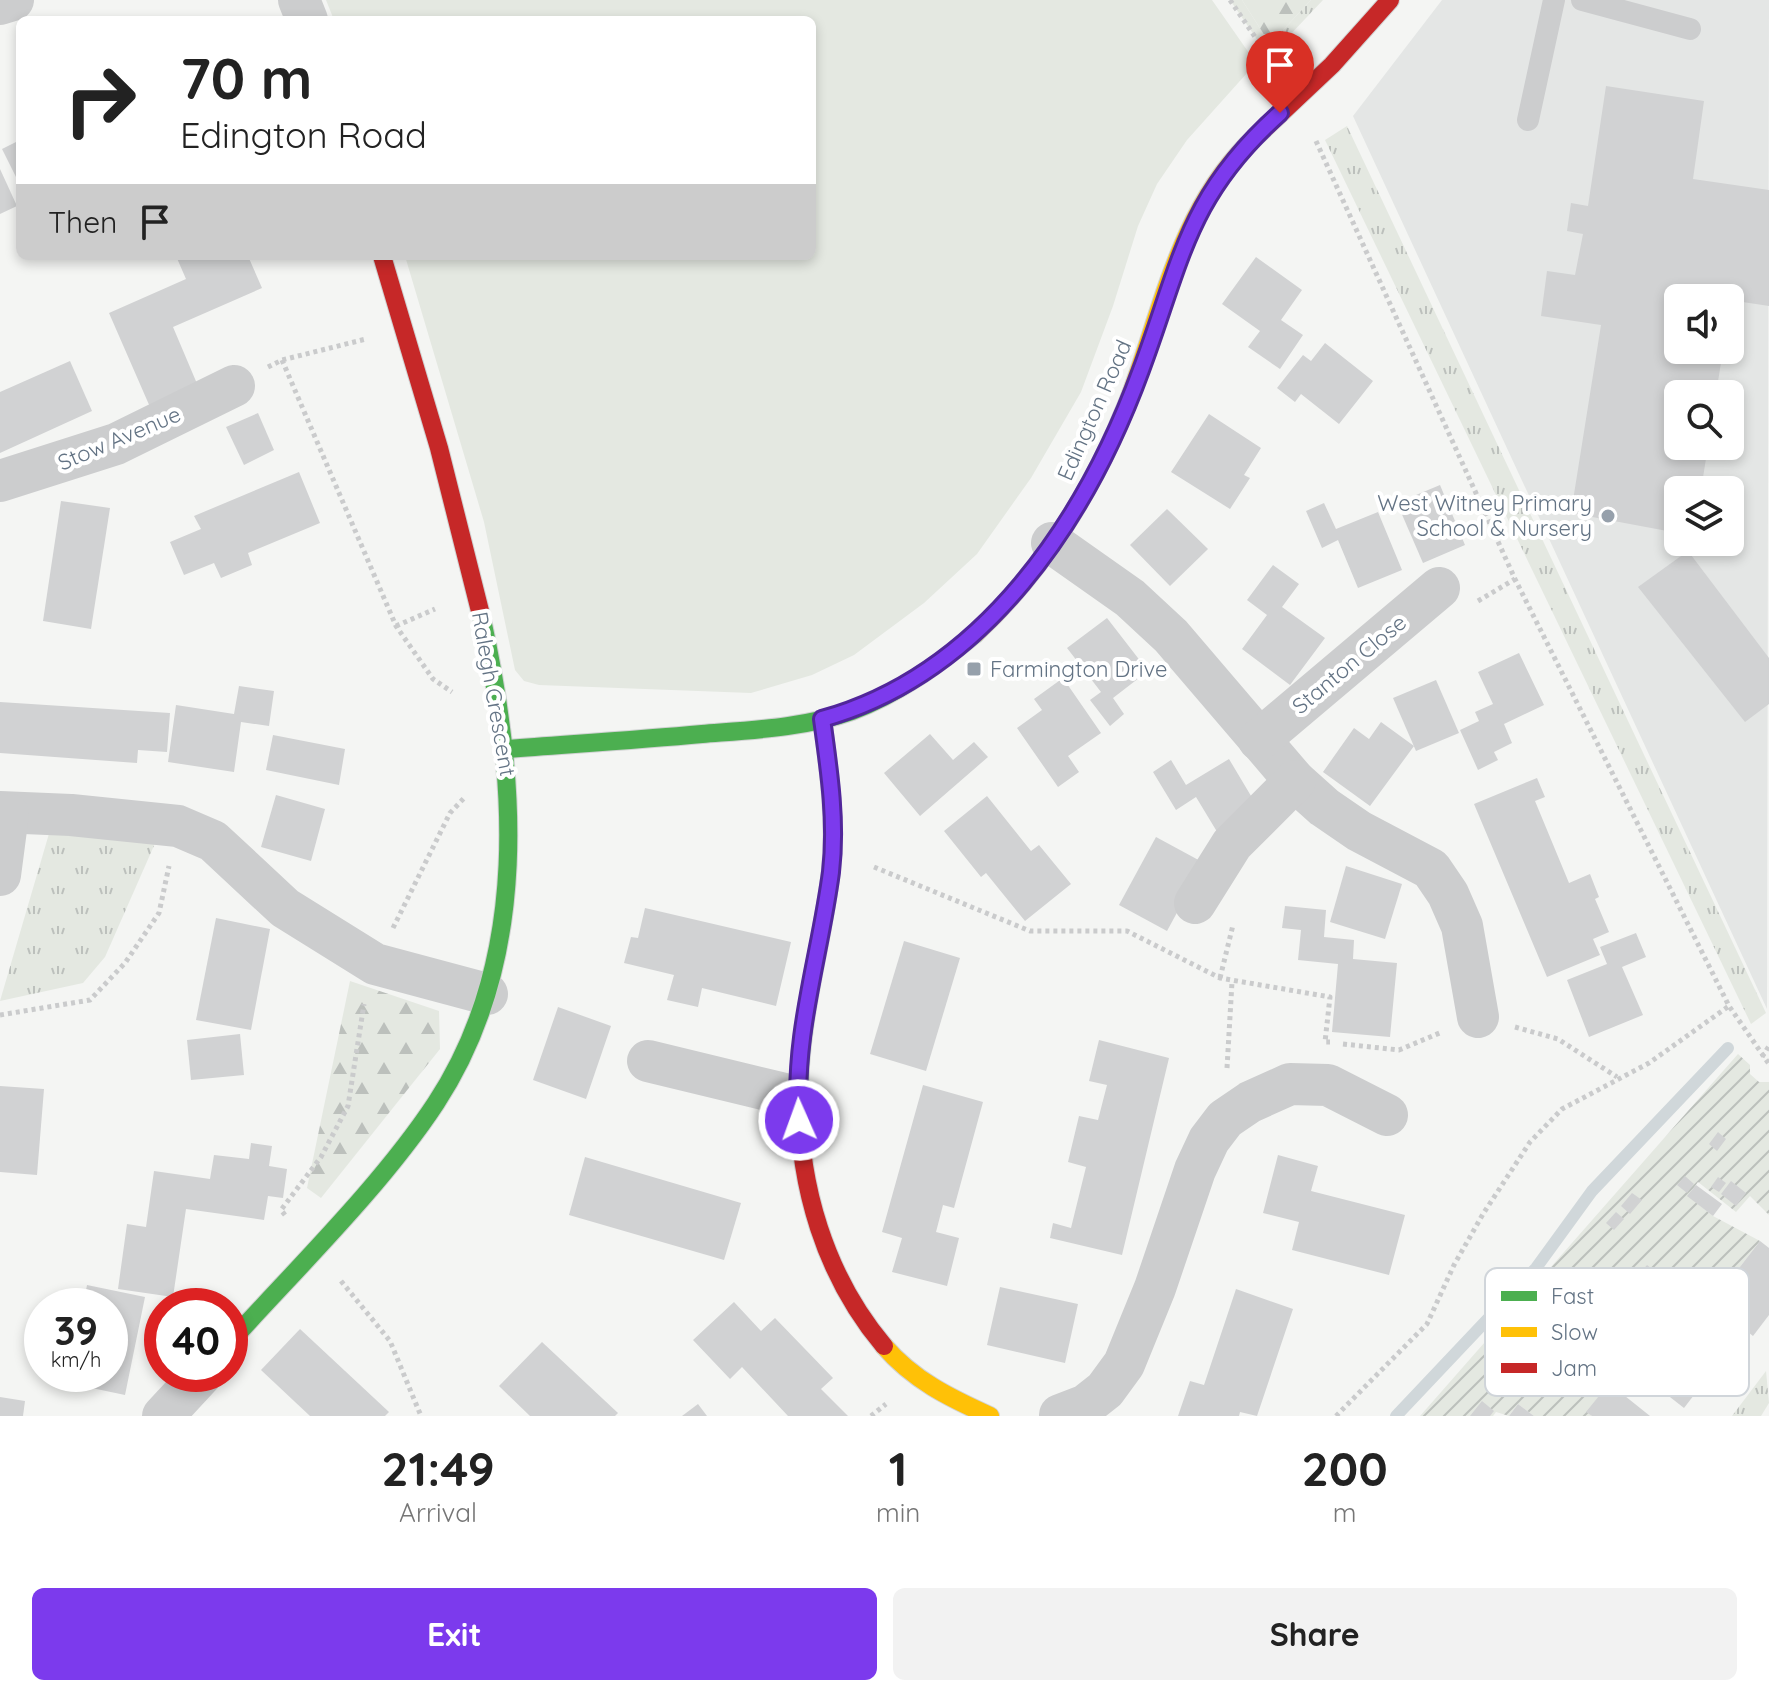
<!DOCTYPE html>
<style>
:root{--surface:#fff;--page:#f2f2f2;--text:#222;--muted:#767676;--accent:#7c3aed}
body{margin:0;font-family:Quicksand,sans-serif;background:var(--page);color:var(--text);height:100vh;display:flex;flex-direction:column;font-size:30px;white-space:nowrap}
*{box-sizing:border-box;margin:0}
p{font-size:26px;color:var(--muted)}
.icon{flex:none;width:44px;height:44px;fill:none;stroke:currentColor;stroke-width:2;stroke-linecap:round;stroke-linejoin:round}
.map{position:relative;height:1416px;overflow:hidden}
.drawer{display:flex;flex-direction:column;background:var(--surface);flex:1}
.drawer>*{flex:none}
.guide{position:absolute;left:16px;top:16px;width:800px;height:244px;border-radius:12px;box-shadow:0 4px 12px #0003;background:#fff;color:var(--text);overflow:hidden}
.controls{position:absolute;left:1664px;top:284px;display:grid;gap:16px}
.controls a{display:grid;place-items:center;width:80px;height:80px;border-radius:12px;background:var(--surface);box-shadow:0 4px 12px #0003;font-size:40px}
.speed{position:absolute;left:24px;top:1288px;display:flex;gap:16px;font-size:40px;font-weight:700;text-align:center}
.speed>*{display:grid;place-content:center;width:104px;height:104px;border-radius:50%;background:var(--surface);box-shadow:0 4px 12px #0003;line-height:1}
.speed small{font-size:20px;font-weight:400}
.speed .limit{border:12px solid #d22;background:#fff;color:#111}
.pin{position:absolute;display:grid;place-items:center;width:68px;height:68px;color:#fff;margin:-82px -34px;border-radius:50% 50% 50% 0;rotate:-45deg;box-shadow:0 0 8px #0007}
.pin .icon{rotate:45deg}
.me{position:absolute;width:88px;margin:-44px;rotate:358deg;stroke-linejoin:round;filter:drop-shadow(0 0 6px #0008)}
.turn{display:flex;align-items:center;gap:28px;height:168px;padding:0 32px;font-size:36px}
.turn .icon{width:104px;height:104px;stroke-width:2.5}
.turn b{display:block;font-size:56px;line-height:68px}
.then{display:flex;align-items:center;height:76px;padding:0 32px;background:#0003;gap:16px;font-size:30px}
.eta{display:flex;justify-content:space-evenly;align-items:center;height:136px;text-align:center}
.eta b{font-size:48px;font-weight:700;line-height:56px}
.cta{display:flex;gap:16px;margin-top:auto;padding:16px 32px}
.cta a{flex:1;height:92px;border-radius:12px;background:var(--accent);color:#fff;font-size:32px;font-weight:700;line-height:92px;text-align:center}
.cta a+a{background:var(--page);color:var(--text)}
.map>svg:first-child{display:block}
.built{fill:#e4e6e5;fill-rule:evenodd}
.grass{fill:url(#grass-tufts)}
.forest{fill:url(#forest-firs)}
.park{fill:#e4e8e1}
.garden{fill:url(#garden-furrows)}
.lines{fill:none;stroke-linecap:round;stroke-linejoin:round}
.stream{stroke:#d0d7da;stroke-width:12}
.building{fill:#d1d2d3}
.fast-casing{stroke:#d1d3d3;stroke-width:20}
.slow-casing{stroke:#d1d3d3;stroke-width:20}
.jam-casing{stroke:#d1d3d3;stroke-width:20}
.path{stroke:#cacbcc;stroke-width:5;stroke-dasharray:4 4;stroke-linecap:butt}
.lane{stroke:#cccdce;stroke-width:22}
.street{stroke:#cccdce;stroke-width:42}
.fast{stroke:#4caf50;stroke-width:18}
.slow{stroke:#ffc107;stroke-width:18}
.jam{stroke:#c62828;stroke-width:18}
.route-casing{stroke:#51269a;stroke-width:20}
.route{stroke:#7c3aed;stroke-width:14}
.poi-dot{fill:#96a0ab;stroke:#fff;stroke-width:3}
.labels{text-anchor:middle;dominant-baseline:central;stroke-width:8;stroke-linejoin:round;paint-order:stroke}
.street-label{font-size:22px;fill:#637384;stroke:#fff}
.poi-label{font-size:22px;fill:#637384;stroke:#fff;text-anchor:end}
.key{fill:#fff;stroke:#d0d5da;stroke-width:2}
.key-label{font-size:22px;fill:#637384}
</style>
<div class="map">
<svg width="1769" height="1416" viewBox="0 0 1769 1416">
<defs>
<pattern id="grass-tufts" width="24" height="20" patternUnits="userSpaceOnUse" patternTransform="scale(2)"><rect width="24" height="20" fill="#e4e8e1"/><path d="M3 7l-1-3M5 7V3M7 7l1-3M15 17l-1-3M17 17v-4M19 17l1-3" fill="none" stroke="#bcc0bc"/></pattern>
<pattern id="forest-firs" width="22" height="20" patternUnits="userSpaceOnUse" patternTransform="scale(2)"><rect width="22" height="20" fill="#e4e8e1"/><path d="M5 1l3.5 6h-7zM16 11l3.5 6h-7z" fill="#bcc0bc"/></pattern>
<pattern id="garden-furrows" width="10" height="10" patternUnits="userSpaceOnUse" patternTransform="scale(2)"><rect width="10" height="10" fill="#e4e8e1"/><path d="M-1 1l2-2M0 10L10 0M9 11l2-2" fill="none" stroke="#bcc0bc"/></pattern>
</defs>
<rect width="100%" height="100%" fill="#f4f5f3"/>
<path class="built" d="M 1442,0 L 1769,0 L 1767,1009 L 1353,116 ZM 1678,298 L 1730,298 L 1730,350 L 1678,350 ZM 1678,394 L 1730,394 L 1730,446 L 1678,446 ZM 1678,490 L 1730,490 L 1730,542 L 1678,542 Z"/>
<g class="grass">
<polygon points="1230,0 1242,0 1270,44 1311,0 1323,0 1269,57"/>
<polygon points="1347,126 1766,1013 1751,1024 1325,140"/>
<polygon points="53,820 160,832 105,957 83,983 0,1001"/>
<polygon points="1766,1371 1769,1403 1761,1416 1732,1416"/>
</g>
<g class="forest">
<polygon points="1242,0 1311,0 1270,44"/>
<polygon points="350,981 439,1011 440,1049 321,1198 307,1188"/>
</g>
<polygon class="park" points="326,0 1212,0 1256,63 1187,140 1157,184 1138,226 1113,306 1081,392 1031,478 977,554 924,603 854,655 812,675 751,693 539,685 524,681 515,670 484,522 405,256 812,256 812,20 334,20"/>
<polygon class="garden" points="1738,1054 1750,1065 1750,1074 1759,1082 1769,1082 1769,1215 1750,1196 1736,1212 1698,1182 1688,1196 1713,1216 1760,1241 1712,1303 1690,1278 1677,1290 1647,1266 1668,1302 1690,1317 1643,1376 1623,1355 1587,1329 1567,1355 1607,1386 1587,1412 1592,1416 1534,1416 1518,1404 1509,1416 1496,1412 1493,1416 1420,1416"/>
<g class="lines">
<polyline class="stream" points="1396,1416 1536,1268 1592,1191 1728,1048"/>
</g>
<g class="building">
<polygon points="1606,86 1704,101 1693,179 1769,190 1769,306 1677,292 1670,332 1678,333 1678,350 1723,350 1716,394 1678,394 1678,446 1708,446 1701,490 1678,490 1678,533 1571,513 1601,325 1541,316 1547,271 1575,275 1583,234 1567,231 1571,203 1588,206"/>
<polygon points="20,140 20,185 2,149"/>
<polygon points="0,169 17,206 0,214"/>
<polygon points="176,256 248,256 262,288 173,327 198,386 150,407 109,313 186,279"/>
<polygon points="1256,257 1302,290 1281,320 1303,335 1280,369 1248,347 1260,331 1222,304"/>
<polygon points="1325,343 1373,381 1339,424 1301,394 1295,402 1277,388 1303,355 1311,361"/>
<polygon points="70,361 92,411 0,453 0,392"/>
<polygon points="258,413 274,450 244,465 226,427"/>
<polygon points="1209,414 1261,448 1244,475 1250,478 1230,509 1171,472"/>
<polygon points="299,472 320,523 248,553 252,565 221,578 214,563 184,575 170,542 201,529 194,516"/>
<polygon points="1440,485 1465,545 1423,563 1397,503"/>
<polygon points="61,501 110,508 91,629 43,621"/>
<polygon points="1324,503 1336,529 1378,512 1402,570 1358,588 1338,540 1322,548 1306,511"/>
<polygon points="1167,509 1208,549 1170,586 1130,545"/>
<polygon points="1688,551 1769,658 1769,704 1745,722 1638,587"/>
<polygon points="1273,565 1299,584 1282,607 1325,638 1290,685 1242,649 1267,615 1247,600"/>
<polygon points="1107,618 1148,671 1113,698 1124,714 1110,726 1090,700 1101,692 1067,648"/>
<polygon points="1519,653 1544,705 1504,724 1512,743 1494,752 1498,760 1478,770 1460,730 1479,721 1475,712 1493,704 1478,672"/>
<polygon points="1063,678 1101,733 1068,756 1079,772 1058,787 1017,728 1042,710 1034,699"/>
<polygon points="1436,680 1459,733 1416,751 1393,698"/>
<polygon points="239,686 274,691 269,726 241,722 234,772 168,762 176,705 234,714"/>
<polygon points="0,702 170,713 167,752 138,750 137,763 0,753"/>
<polygon points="1381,722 1414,746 1370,806 1323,772 1354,728 1369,739"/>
<polygon points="930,734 953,760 974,742 988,757 920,816 884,773"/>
<polygon points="273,735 345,749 339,785 266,770"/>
<polygon points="1229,759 1260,811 1219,835 1196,797 1176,810 1153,772 1171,760 1186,785"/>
<polygon points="1537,778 1545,797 1535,801 1569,883 1590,874 1599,897 1595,899 1609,932 1593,939 1600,955 1547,977 1474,804"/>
<polygon points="276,795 325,809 311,861 261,847"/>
<polygon points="987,796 1031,851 1039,845 1071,884 1025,921 986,873 981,877 944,831"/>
<polygon points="1156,837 1204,863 1167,931 1119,905"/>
<polygon points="1346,866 1402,884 1385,939 1330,922"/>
<polygon points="1285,906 1326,910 1324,937 1354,940 1353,959 1397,963 1390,1037 1332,1032 1338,964 1298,960 1301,930 1282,928"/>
<polygon points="645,908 791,942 776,1006 702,988 698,1007 667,1000 674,975 624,963 631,937 638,938"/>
<polygon points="216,918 270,929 251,1030 196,1020"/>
<polygon points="1636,933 1646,957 1622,967 1643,1015 1589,1037 1567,980 1607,964 1600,947"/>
<polygon points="904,941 960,958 926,1071 870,1054"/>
<polygon points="558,1007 611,1026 586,1099 533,1080"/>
<polygon points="240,1034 244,1075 191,1080 187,1040"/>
<polygon points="1099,1040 1169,1058 1122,1255 1050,1238 1053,1223 1071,1228 1086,1167 1068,1162 1079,1116 1098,1120 1107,1085 1089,1081"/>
<polygon points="923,1085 983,1102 954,1208 943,1205 936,1232 959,1238 947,1286 892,1272 902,1238 882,1232"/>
<polygon points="0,1086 44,1089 37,1175 0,1172"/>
<polygon points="1718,1132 1726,1139 1717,1151 1709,1144"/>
<polygon points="251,1143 272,1146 269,1166 287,1169 283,1198 268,1196 264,1220 186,1209 173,1297 118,1289 127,1224 146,1227 154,1171 210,1179 214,1155 249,1159"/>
<polygon points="1278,1155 1318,1166 1311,1191 1405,1215 1389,1275 1292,1250 1299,1222 1263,1213"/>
<polygon points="585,1157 741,1203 724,1260 569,1215"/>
<polygon points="1685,1176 1694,1184 1687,1193 1677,1185"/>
<polygon points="1718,1177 1726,1183 1719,1192 1711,1187"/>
<polygon points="1731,1181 1746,1193 1736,1206 1721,1194"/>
<polygon points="1696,1185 1722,1204 1713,1216 1687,1196"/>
<polygon points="1632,1193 1642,1200 1630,1214 1621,1206"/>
<polygon points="1616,1212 1624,1219 1614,1230 1606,1223"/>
<polygon points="1760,1241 1769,1248 1769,1315 1753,1336 1712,1303"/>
<polygon points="1647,1265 1677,1290 1668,1302 1637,1277"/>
<polygon points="87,1285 145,1297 125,1395 68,1383 70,1374 110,1374 110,1306 83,1306"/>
<polygon points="1000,1287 1078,1304 1065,1363 987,1345"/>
<polygon points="1236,1289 1293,1309 1257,1416 1240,1412 1239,1416 1178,1416 1190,1381 1204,1385"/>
<polygon points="734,1302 761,1331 775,1318 833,1378 821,1389 848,1416 788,1416 742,1367 730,1379 693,1340"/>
<polygon points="1690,1317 1730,1348 1684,1408 1643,1376"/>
<polygon points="300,1329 389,1412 385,1416 310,1416 261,1370"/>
<polygon points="542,1342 618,1413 615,1416 530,1416 499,1386"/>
<polygon points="1607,1386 1618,1395 1620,1392 1650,1416 1592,1416 1586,1412"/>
<polygon points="0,1397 25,1401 23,1416 0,1416"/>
<polygon points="1482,1401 1494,1411 1490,1416 1470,1416"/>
<polygon points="698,1404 707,1416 682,1416"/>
<polygon points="1518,1404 1534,1416 1509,1416"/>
</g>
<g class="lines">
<g class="fast-casing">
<g id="fast">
<path d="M 508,749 C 573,744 637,740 702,734 C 752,730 804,728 852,711 C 898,694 937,665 975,634"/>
<path d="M 799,1094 C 799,1017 822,946 831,871 C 836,820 829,769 822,719"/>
<path d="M 230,1342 C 297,1268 382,1185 436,1103 C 531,958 517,776 481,615"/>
</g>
</g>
<g class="slow-casing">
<g id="slow">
<path d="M 975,634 C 1043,571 1094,488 1128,402 C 1162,313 1178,215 1247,145"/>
<path d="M 884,1346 C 913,1380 950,1398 990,1416"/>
</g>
</g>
<g class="jam-casing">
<g id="jam">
<polyline points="1247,145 1332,65 1390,0"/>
<polyline points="382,256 439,448 481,615"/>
<path d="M 799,1094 C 798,1185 825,1276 884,1346"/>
</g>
</g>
<g class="path">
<polyline points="1230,0 1272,62"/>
<polyline points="1316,141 1515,579 1729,1006 1769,1064"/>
<polyline points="282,360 396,626 433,679 452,692"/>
<polyline points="268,367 282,360 366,339"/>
<polyline points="1478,601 1515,579"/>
<polyline points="396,626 435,609"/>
<polyline points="874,867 1030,931 1127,931 1220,978 1330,997 1325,1042 1330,1042"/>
<polyline points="393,928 450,813 465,797"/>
<polyline points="1220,978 1233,925"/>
<polyline points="0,1015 90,1000 125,963 159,913 169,866"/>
<polyline points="1515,1027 1558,1039 1617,1077"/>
<polyline points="1343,1044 1399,1050 1442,1032"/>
<polyline points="1762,1057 1769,1046"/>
<polyline points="1227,1068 1232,982"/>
<polyline points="285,1215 281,1210 321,1157 348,1106 364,1004"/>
<polyline points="341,1281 390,1341 421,1416"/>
<polyline points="871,1416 886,1404"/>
<polyline points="1336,1416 1427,1324 1454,1265 1483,1214 1530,1142 1562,1109 1649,1063 1729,1006"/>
</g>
<g class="lane">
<polyline points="1582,0 1690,29"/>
<polyline points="1528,120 1554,0"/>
</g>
<g class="street">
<polyline points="299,0 307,20"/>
<polyline points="0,4 13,0"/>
<polyline points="0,481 116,444 234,386"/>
<polyline points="1052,543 1130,598 1171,636 1295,781 1324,807 1359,831 1431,869 1448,894 1462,926 1478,1017"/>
<polyline points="1259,740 1439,588"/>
<polyline points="0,812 71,815 178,826 213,841 285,908 375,964 487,994"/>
<polyline points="0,875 8,814"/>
<polyline points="1195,903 1232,844 1295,781"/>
<polyline points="648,1061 797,1097"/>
<polyline points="1060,1415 1086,1405 1105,1390 1124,1364 1155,1288 1195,1170 1209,1140 1225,1119 1250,1102 1290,1084 1328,1085 1387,1115"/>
<polyline points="163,1416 202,1374"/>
</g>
<use href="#fast" class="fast"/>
<use href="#slow" class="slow"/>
<use href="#jam" class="jam"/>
</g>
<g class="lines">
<g class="route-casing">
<path id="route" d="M 799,1120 C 793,1034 820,956 831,872 C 837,821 829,769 822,719 C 984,674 1086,520 1141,370 C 1182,260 1187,196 1280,113"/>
</g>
<use href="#route" class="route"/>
</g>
<g class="poi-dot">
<circle cx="1608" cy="516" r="8"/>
<rect x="966" y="661" width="16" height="16" rx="4"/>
</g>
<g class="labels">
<g class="street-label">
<text transform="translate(1094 410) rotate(-66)">Edington Road</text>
<text transform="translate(119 438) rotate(-23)">Stow Avenue</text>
<text transform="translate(1349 664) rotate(-40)">Stanton Close</text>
<text transform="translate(494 694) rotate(80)">Ralegh Crescent</text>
</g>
<g class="poi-label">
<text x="1592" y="503">West Witney Primary<tspan x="1592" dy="25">School &amp; Nursery</tspan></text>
<text x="990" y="669" text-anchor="start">Farmington Drive</text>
</g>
</g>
<rect x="1485" y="1268" width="264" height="128" rx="12" class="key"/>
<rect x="1501" y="1291" width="36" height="10" fill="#4caf50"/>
<rect x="1501" y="1327" width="36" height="10" fill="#ffc107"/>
<rect x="1501" y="1363" width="36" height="10" fill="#c62828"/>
<g class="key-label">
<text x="1551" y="1304">Fast</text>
<text x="1551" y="1340">Slow</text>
<text x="1551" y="1376">Jam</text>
</g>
</svg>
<div class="controls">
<a><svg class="icon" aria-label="sound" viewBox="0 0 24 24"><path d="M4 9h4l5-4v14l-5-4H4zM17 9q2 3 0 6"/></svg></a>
<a><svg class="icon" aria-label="search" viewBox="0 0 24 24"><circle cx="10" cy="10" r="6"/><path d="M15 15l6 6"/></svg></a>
<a><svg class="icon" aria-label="layers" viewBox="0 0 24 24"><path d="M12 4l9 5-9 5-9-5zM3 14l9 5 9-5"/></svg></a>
</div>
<div class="speed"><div>39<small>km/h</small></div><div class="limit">40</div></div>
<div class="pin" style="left:1280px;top:113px;background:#d93025"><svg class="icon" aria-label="arrive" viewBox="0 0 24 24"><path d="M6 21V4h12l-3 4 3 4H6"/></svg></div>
<svg class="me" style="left:799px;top:1120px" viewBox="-20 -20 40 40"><circle r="17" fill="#7c3aed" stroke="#fff" stroke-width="3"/><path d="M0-11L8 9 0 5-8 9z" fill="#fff"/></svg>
<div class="guide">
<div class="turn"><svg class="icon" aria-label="right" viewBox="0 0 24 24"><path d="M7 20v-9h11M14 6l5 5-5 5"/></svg><div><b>70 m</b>Edington Road</div></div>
<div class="then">Then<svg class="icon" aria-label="arrive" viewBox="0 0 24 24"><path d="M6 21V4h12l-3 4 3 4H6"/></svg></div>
</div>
</div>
<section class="drawer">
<div class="eta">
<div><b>21:49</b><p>Arrival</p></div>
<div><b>1</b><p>min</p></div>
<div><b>200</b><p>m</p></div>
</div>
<div class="cta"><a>Exit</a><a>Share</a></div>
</section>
